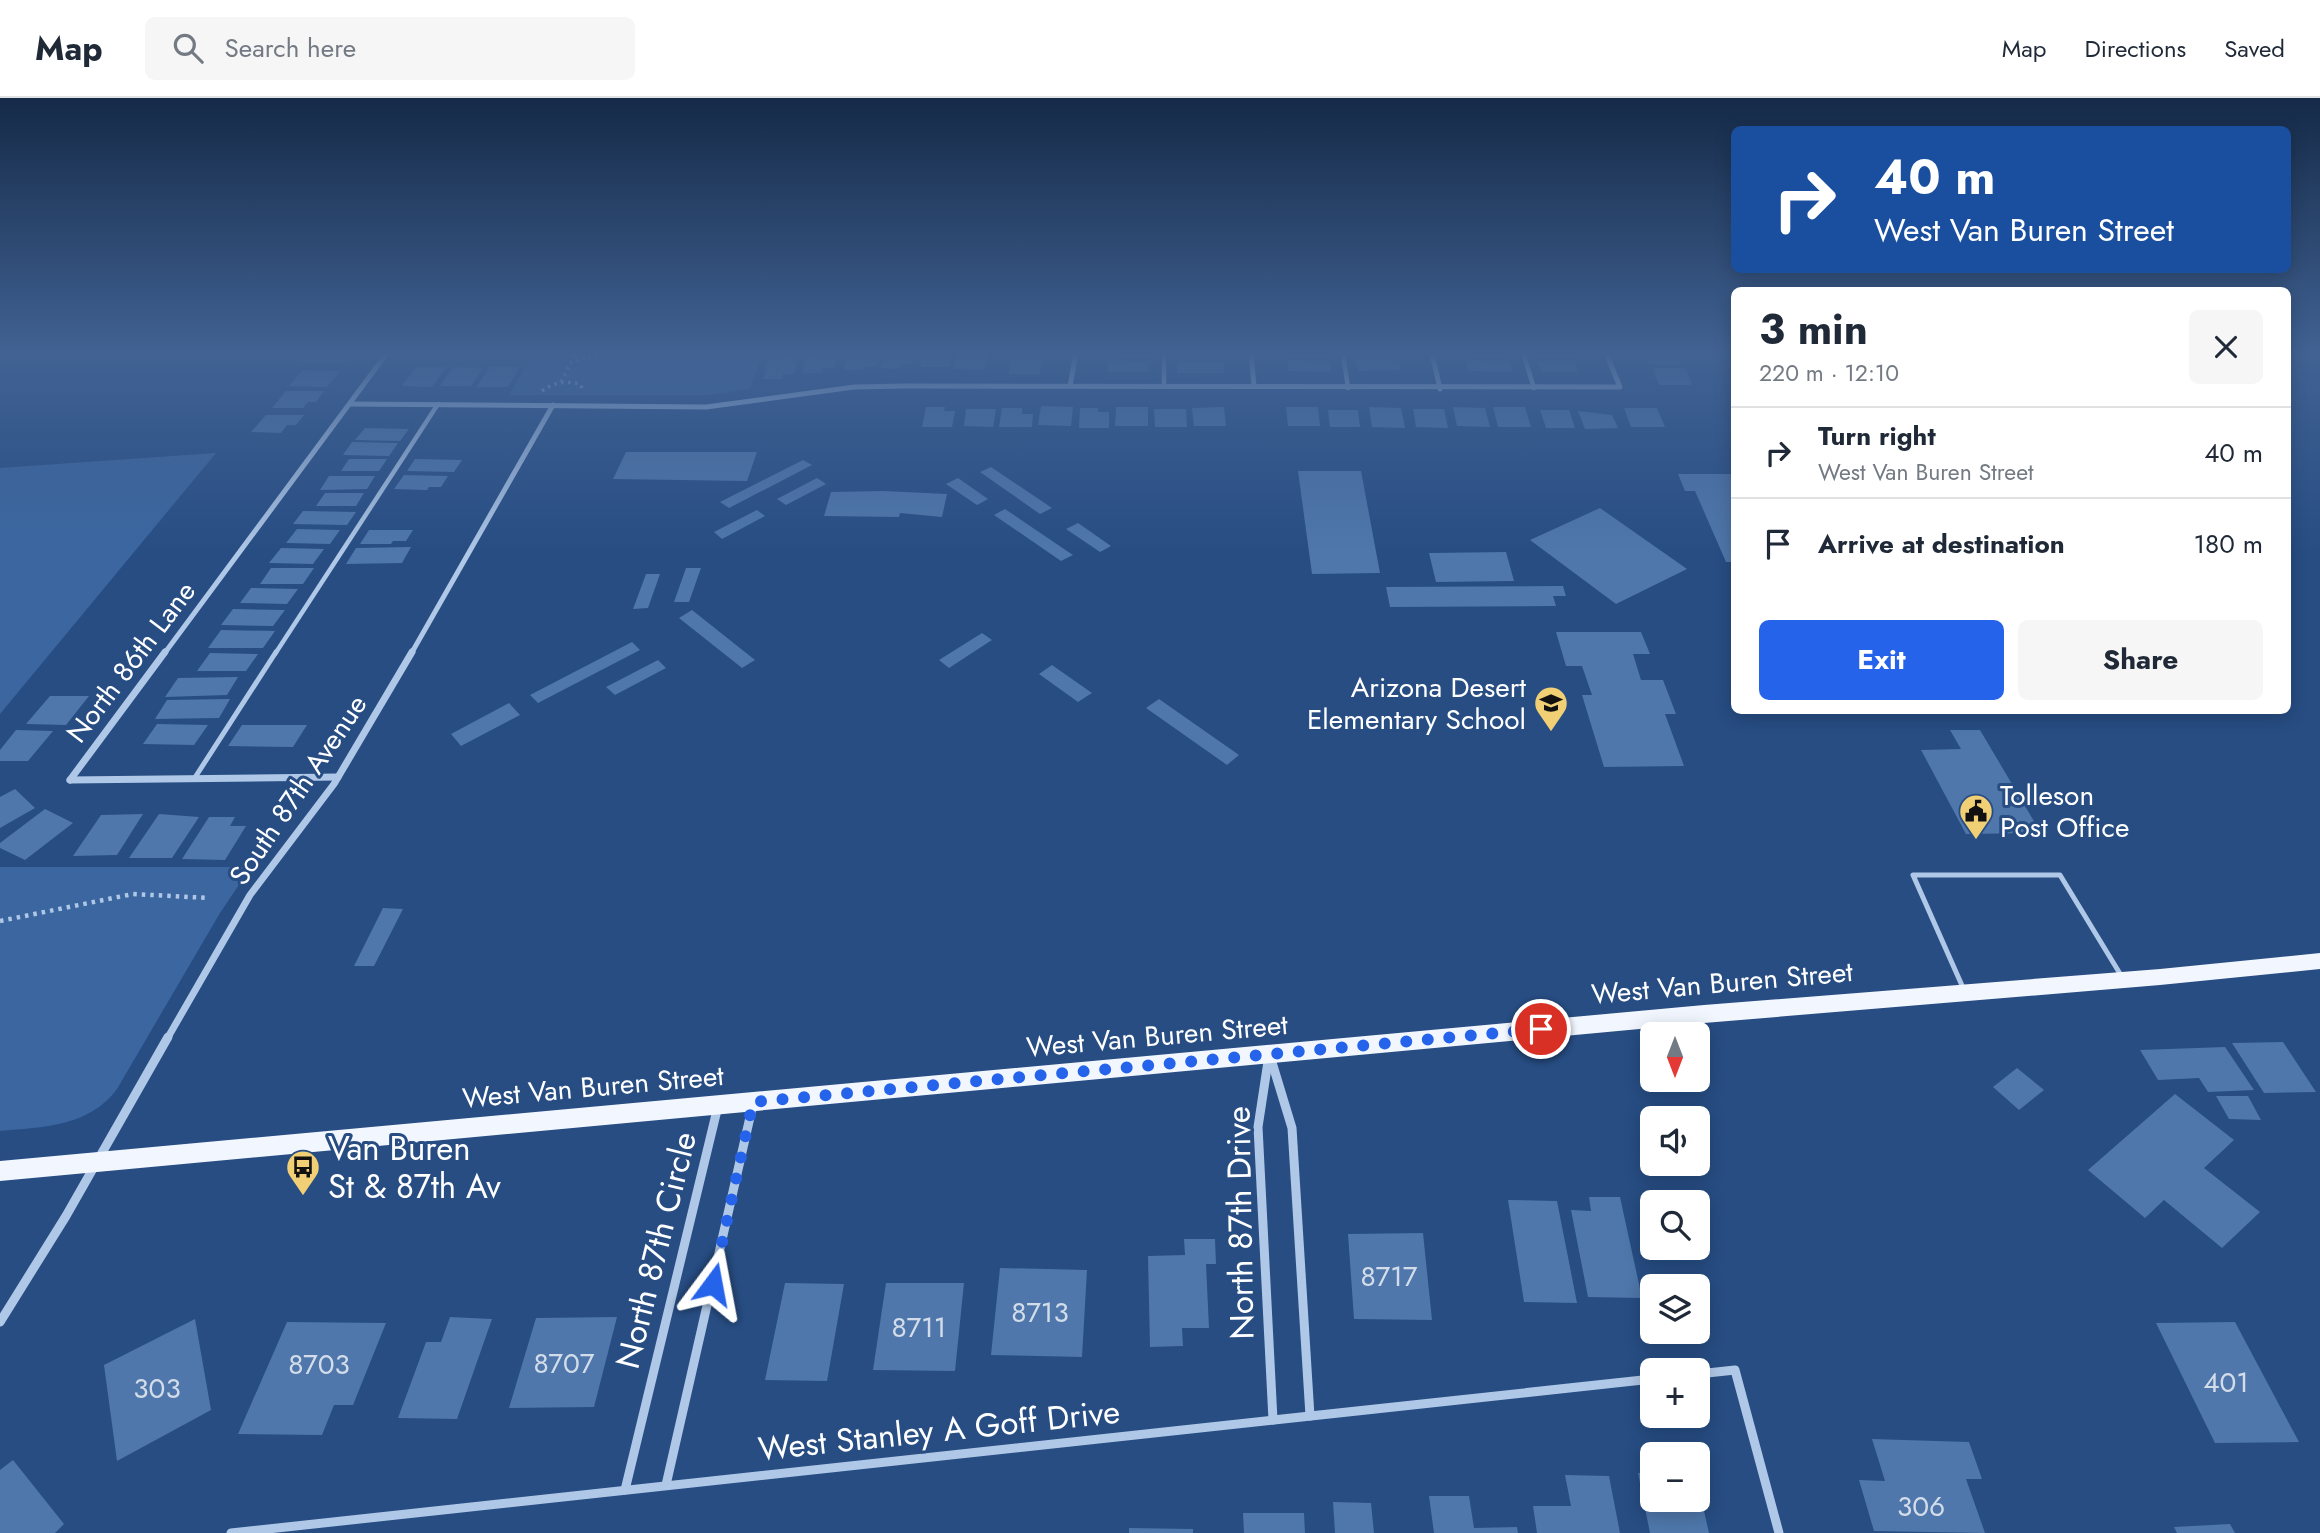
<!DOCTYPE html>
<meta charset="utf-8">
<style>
:root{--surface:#fff;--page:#f6f6f7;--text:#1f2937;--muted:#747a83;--line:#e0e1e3;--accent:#2563eb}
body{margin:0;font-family:Jost,sans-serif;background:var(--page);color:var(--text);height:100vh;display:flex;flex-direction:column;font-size:26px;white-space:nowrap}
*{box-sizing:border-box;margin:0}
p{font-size:23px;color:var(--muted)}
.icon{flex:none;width:38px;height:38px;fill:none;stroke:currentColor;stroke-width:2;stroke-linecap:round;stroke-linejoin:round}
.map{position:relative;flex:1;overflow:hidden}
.details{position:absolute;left:1731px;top:189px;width:560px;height:427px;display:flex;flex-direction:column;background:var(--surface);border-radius:10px;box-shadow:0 4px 18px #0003}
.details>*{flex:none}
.banner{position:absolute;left:1731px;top:28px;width:560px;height:147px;border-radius:10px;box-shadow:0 4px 18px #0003;background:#1a4fa0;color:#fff;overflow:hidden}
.needle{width:46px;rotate:180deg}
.controls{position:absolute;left:1640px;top:924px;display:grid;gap:14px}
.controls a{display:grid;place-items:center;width:70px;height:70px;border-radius:10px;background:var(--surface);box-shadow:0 4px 18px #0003;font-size:35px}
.pin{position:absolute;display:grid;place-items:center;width:60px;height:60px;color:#fff;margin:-30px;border:4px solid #fff;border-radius:50%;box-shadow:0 2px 7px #0007}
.me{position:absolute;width:77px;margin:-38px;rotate:13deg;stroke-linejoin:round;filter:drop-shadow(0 0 5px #0008)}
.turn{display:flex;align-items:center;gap:24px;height:147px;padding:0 28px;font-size:32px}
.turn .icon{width:91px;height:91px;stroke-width:2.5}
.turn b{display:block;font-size:49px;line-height:60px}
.round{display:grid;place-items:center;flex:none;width:74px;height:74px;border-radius:10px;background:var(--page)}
.head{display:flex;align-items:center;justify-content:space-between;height:119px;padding:0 28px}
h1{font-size:42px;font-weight:700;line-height:52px}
.action{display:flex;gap:14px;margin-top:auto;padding:14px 28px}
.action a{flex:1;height:80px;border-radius:10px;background:var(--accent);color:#fff;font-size:28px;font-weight:700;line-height:80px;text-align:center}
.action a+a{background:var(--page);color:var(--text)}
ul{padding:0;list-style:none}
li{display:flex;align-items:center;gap:21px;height:91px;padding:0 28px;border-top:2px solid var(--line)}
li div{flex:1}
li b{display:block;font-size:26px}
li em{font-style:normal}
header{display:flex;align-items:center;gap:42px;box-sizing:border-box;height:98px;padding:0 35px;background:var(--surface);border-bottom:2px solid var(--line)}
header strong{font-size:33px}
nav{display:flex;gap:38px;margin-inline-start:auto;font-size:24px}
.search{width:490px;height:63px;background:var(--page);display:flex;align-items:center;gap:18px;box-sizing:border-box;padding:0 24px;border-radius:10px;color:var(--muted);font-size:26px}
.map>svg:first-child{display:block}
.green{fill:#3b66a0}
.building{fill:#4f77ab}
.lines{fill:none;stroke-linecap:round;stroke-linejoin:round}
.path-far1{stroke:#b0c8e7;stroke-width:3.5;stroke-dasharray:2.5 4.5;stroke-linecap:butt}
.path{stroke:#b0c8e7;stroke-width:4.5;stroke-dasharray:3.5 5;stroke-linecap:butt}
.lane-far1{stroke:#b0c8e7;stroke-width:4.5}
.lane{stroke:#b0c8e7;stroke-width:5}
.street-far2{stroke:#b0c8e7;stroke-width:5}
.street-far1{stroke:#b0c8e7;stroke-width:7}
.street{stroke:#b0c8e7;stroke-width:9}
.primary{fill:#f2f6fe;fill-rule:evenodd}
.route{stroke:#2563eb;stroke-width:12;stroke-dasharray:0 21.6}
.labels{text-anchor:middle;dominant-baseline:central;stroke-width:6;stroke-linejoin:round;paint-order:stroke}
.street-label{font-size:28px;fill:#fff;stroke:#274d83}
.poi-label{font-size:28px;fill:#fff;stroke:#274d83;text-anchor:end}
.near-number-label{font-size:28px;fill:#d3ddea}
.near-poi-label{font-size:33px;fill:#fff;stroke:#274d83;text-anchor:start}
.near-street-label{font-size:33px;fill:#fff;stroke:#274d83}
</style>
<header>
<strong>Map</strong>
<div class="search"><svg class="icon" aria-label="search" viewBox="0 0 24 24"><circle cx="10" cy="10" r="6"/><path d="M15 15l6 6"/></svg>Search here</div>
<nav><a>Map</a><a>Directions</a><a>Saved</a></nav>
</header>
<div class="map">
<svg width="2320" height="1435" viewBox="0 0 2320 1435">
<rect width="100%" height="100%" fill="#274d83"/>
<g class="green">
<polygon points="534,255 762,255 750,291 707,297 509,297"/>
<polygon points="216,355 0,616 0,370"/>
<path d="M 0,769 L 251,769 L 220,815 L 117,991 C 89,1029 43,1029 0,1033 Z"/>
</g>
<g class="building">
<polygon points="306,255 354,255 348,264 299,264"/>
<polygon points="848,255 879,255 876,268 864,268 863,272 844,272"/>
<polygon points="884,255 915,255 912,266 900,266 899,271 880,270"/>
<polygon points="923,255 951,255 949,269 920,269"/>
<polygon points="957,255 988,255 985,272 954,271"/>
<polygon points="1107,255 1151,255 1151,260 1121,259 1107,258"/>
<polygon points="1291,255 1331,255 1331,259 1292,259"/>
<polygon points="1471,255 1506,255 1508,260 1472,260"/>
<polygon points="1533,255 1572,255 1573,259 1534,259"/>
<polygon points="1644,255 1676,255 1681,267 1649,266"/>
<polygon points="820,256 838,256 834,270 823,270 822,275 802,275 807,258"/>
<polygon points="779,258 799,258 794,276 783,276 782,281 763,281 769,260"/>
<polygon points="1011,259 1042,259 1040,276 1009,276"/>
<polygon points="1288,262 1330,263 1331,274 1288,273"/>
<polygon points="1355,262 1398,262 1401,272 1358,273"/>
<polygon points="1466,262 1510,263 1513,274 1469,273"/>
<polygon points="1108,263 1149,264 1148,274 1108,274"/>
<polygon points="1537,263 1574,263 1578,274 1542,274"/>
<polygon points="1178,264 1224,264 1224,275 1177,275"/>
<polygon points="490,268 520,269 508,289 477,289"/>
<polygon points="416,269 446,269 432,289 402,288"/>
<polygon points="453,269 483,270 471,288 440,288"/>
<polygon points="1652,270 1685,270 1692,287 1659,287"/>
<polygon points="303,272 340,273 327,289 289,288"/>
<polygon points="286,293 324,293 316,304 308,304 303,310 272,310"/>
<polygon points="1041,308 1073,309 1071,328 1038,327"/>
<polygon points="926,309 945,309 944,313 955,313 952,329 922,329"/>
<polygon points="1116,309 1148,309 1148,328 1115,328"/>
<polygon points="1224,309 1226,328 1194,328 1192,310"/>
<polygon points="1286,309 1318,309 1320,328 1288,328"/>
<polygon points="1369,309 1401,310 1405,330 1372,329"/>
<polygon points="1453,309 1485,310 1490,329 1457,328"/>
<polygon points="1493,309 1525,309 1531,329 1498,329"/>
<polygon points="1002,310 1022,310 1022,316 1033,316 1032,329 999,329"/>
<polygon points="1080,310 1098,310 1098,314 1109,314 1109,330 1079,330"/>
<polygon points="1624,310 1657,310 1665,329 1631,329"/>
<polygon points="966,311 996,311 993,329 964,328"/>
<polygon points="1154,311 1186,311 1187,329 1155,329"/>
<polygon points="1413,311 1444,311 1448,330 1416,329"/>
<polygon points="1328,312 1358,312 1360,329 1330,329"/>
<polygon points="1540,312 1569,312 1575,330 1546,330"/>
<polygon points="1578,313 1612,317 1618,330 1585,331"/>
<polygon points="266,317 304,317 296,327 287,327 281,335 251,334"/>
<polygon points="365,330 409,331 400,343 355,342"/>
<polygon points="352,344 398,345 389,358 343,357"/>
<polygon points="626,354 757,354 747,383 613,381"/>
<polygon points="349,361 387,361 379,373 341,373"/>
<polygon points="415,361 462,362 454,374 407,373"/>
<polygon points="803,362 812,367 729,410 720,404"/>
<polygon points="991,369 1052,410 1040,416 980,374"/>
<polygon points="1298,373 1361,373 1380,475 1312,476"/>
<polygon points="1678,376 1734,376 1734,464 1726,464 1695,393 1685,393"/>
<polygon points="404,377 448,378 441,389 429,389 427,392 394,391"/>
<polygon points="329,378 375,378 367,391 320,392"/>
<polygon points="817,380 826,386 786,407 777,401"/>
<polygon points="958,380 988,401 977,407 946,386"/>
<polygon points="883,393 947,396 942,419 900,415 899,419 824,418 831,394"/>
<polygon points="325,395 364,395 356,408 316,408"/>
<polygon points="1600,410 1687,471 1616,506 1530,442"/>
<polygon points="1005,411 1073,457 1061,463 994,417"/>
<polygon points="757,412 765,418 722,441 714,434"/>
<polygon points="303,413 356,414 347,427 293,426"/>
<polygon points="1078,425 1111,448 1100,454 1066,431"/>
<polygon points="297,431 340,432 330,446 286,445"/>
<polygon points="369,432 413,432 406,443 393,443 391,446 360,446"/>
<polygon points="411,449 402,465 346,466 356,450"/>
<polygon points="281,450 324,451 313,466 269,465"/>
<polygon points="1506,454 1514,483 1436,484 1429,455"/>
<polygon points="271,470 314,470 303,486 260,486"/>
<polygon points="686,470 701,470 689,504 674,504"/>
<polygon points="646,476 660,476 648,510 633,511"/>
<polygon points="1563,488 1566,498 1553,498 1556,508 1390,509 1386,489"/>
<polygon points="251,490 298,491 287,506 240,505"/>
<polygon points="233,511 285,512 273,528 221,527"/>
<polygon points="692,512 755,562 742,570 679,520"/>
<polygon points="221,532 275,533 263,550 208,550"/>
<polygon points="1556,534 1641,534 1650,556 1633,556 1641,582 1663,582 1676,616 1665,616 1684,668 1604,669 1582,597 1592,597 1582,568 1566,568"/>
<polygon points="982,535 992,542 949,570 939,562"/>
<polygon points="632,544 640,552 538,605 530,597"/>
<polygon points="210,555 258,556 246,573 197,573"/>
<polygon points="658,562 666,570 615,597 606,589"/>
<polygon points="1052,567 1092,595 1078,604 1039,576"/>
<polygon points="238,579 227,597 165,599 178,580"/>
<polygon points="50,598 89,598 66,627 26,626"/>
<polygon points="230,601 219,620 155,621 167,602"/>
<polygon points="1159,601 1239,657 1227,667 1146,610"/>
<polygon points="509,605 520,617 461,648 451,636"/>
<polygon points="157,626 208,627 194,647 143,646"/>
<polygon points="242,627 307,627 293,649 228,648"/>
<polygon points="16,632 53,633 28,663 0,663 0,652"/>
<polygon points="1950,632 1980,632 2041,735 1966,736 1921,652 1961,651"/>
<polygon points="15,691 35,710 0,730 0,699"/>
<polygon points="45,711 73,725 25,762 0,750 0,745"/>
<polygon points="143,716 117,757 73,758 101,717"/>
<polygon points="159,716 199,719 172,760 129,760"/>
<polygon points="209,719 235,719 230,728 246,728 225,762 182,761"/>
<polygon points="383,810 403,811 374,868 354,868"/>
<polygon points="2283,944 2316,994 2264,995 2232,945"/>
<polygon points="2225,949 2254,992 2208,994 2199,980 2158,982 2140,952"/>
<polygon points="2017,970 2044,992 2019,1012 1993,989"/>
<polygon points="2175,996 2234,1042 2204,1070 2260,1114 2222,1150 2164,1102 2145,1120 2088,1072"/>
<polygon points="2216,998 2248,998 2261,1022 2229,1021"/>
<polygon points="1589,1099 1620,1099 1642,1200 1588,1199 1571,1112 1591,1113"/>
<polygon points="1508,1102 1557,1103 1577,1205 1524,1204"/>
<polygon points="1423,1135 1432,1222 1354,1221 1348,1136"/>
<polygon points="1184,1141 1215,1141 1216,1166 1206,1166 1209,1230 1182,1230 1183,1248 1150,1249 1148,1158 1185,1157"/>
<polygon points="1000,1170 1087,1172 1082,1259 991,1257"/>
<polygon points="785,1185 844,1186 827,1283 765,1282"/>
<polygon points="886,1185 964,1185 955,1273 873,1272"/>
<polygon points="450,1219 492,1221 457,1321 398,1320 426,1244 441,1244"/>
<polygon points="617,1219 594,1309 509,1310 536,1220"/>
<polygon points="195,1221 211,1312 117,1363 104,1267"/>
<polygon points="287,1224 386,1225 353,1307 334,1307 322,1337 238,1336"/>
<polygon points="2235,1224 2299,1344 2215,1345 2156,1225"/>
<polygon points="1872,1341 1969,1344 1982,1381 1966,1381 1985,1435 1874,1433 1859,1382 1885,1383"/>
<polygon points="13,1362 64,1426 55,1435 0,1435 0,1372"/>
<polygon points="1638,1375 1652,1376 1652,1402 1698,1402 1699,1391 1709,1435 1650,1435"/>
<polygon points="1565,1377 1609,1378 1620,1435 1537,1435 1533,1408 1571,1408"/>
<polygon points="1429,1398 1469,1398 1474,1430 1517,1429 1518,1435 1434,1435"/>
<polygon points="1333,1404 1371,1405 1374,1435 1335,1435"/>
<polygon points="1243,1415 1304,1415 1305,1435 1244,1435"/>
<polygon points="2230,1426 2235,1435 2177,1435 2174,1429"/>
<polygon points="1129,1430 1193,1431 1193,1435 1129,1435"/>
</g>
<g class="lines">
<g class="path-far1">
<polygon points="579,256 587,256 588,259 576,263 574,259"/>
<polyline points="588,259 603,259"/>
<polyline points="561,284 574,259"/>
<path d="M 542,293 C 554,284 566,283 580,286 L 584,294"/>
</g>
<polyline class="path" points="0,823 133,796 209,800"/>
<g class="lane-far1">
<polyline points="1164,255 1164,288"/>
<polyline points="1343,255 1348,290"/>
<polyline points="1523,255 1534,290"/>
<polyline points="275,556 438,306"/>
</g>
<g class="lane">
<polyline points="194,681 276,554"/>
<polyline points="1964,892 1913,777 2060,777 2122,879"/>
</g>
<g class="street-far2">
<polyline points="1251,255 1254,288"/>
<polyline points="1432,255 1440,291"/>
<polyline points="1070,288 1076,255"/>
<polyline points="350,306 706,309 854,289 903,288 1620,289 1606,255"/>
<polyline points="164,556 387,255"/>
<polyline points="411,556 553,307"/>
</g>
<g class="street-far1">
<polyline points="70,682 165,554"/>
<polyline points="70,682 338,679"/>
<polyline points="167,941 250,797 334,686 412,554"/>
</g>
<g class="street">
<polyline points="1269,957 1258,1029 1273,1322"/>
<polyline points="1271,961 1292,1030 1310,1318"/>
<polyline points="0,1224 66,1118 168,939"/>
<polyline points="1698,1276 1735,1272 1779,1435"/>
<polyline points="666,1387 753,1006"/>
<polyline points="625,1392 718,1008"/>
<polyline points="231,1435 1652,1281"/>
</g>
<polygon class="primary" points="2320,855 2320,871 2160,887 1704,925 0,1083 0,1063 1704,907 2160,871"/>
</g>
<linearGradient id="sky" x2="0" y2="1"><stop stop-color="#152a48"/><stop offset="0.56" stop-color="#416293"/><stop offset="1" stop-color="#416293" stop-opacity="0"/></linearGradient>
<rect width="2320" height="456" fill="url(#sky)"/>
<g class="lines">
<polyline class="route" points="713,1186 753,1004 1541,931"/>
</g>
<defs>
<g id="school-pin" transform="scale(1.75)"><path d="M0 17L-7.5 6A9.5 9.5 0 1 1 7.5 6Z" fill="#f0cf75" stroke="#274d83"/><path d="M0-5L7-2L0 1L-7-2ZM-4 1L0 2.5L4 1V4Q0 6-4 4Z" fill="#111"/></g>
<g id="civic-pin" transform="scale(1.75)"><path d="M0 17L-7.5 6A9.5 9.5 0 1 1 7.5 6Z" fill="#f0cf75" stroke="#274d83"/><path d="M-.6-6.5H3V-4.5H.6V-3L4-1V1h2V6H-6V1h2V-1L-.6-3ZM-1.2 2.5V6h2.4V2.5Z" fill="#111"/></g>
<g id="bus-pin" transform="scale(1.75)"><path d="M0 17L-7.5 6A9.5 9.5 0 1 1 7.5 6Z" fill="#f0cf75" stroke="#274d83"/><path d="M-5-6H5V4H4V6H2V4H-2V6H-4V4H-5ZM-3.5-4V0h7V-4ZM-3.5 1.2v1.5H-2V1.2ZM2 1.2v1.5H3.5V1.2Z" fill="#111"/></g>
</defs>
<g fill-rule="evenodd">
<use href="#school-pin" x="1551" y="605"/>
<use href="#civic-pin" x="1976" y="713"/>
<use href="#bus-pin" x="303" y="1069"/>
</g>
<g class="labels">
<g class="street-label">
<text transform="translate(131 564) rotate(-53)">North 86th Lane</text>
<text transform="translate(298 692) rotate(-56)">South 87th Avenue</text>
<text transform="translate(1722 885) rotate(-5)">West Van Buren Street</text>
<text transform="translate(1157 938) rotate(-5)">West Van Buren Street</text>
<text transform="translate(593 989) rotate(-5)">West Van Buren Street</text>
</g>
<g class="poi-label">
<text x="1526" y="589">Arizona Desert<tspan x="1526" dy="32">Elementary School</tspan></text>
<text x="2000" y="697" text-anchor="start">Tolleson<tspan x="2000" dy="32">Post Office</tspan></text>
</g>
<g class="near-number-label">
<text x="1389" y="1178">8717</text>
<text x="1040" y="1214">8713</text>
<text x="919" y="1229">8711</text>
<text x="564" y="1265">8707</text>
<text x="319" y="1266">8703</text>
<text x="2226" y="1284">401</text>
<text x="157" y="1290">303</text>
<text x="1921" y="1408">306</text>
</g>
<g class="near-poi-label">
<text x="328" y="1050">Van Buren<tspan x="328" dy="38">St &amp; 87th Av</tspan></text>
</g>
<g class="near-street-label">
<text transform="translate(1240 1125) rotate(-91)">North 87th Drive</text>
<text transform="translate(656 1152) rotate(-76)">North 87th Circle</text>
<text transform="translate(939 1332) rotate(-6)">West Stanley A Goff Drive</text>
</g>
</g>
</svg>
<div class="controls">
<a><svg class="needle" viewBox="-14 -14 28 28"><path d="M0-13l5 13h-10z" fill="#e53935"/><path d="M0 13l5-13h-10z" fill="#747a83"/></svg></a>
<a><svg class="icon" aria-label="sound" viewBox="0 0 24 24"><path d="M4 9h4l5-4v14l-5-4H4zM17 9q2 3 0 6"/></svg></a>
<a><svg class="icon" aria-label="search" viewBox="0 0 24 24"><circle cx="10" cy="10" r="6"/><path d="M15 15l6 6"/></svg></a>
<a><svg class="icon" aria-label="layers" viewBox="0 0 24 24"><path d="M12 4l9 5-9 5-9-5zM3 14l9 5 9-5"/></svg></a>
<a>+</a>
<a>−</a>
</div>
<div class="pin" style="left:1541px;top:931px;background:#d93025"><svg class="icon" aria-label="arrive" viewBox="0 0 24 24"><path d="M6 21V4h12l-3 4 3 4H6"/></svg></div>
<svg class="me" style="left:713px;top:1186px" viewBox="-20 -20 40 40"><path d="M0-17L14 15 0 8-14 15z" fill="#2563eb" stroke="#fff" stroke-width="4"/></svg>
<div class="banner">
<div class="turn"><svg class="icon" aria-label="right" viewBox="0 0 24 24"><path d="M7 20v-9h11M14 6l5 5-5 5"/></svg><div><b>40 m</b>West Van Buren Street</div></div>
</div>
<section class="details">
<div class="head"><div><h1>3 min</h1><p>220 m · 12:10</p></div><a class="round"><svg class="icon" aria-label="close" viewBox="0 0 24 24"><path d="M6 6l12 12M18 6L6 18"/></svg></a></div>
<ul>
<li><svg class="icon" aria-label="right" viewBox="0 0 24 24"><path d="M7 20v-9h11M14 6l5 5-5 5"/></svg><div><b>Turn right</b><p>West Van Buren Street</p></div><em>40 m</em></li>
<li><svg class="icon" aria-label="arrive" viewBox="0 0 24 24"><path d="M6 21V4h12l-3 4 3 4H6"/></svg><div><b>Arrive at destination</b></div><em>180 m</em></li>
</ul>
<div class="action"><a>Exit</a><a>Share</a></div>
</section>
</div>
